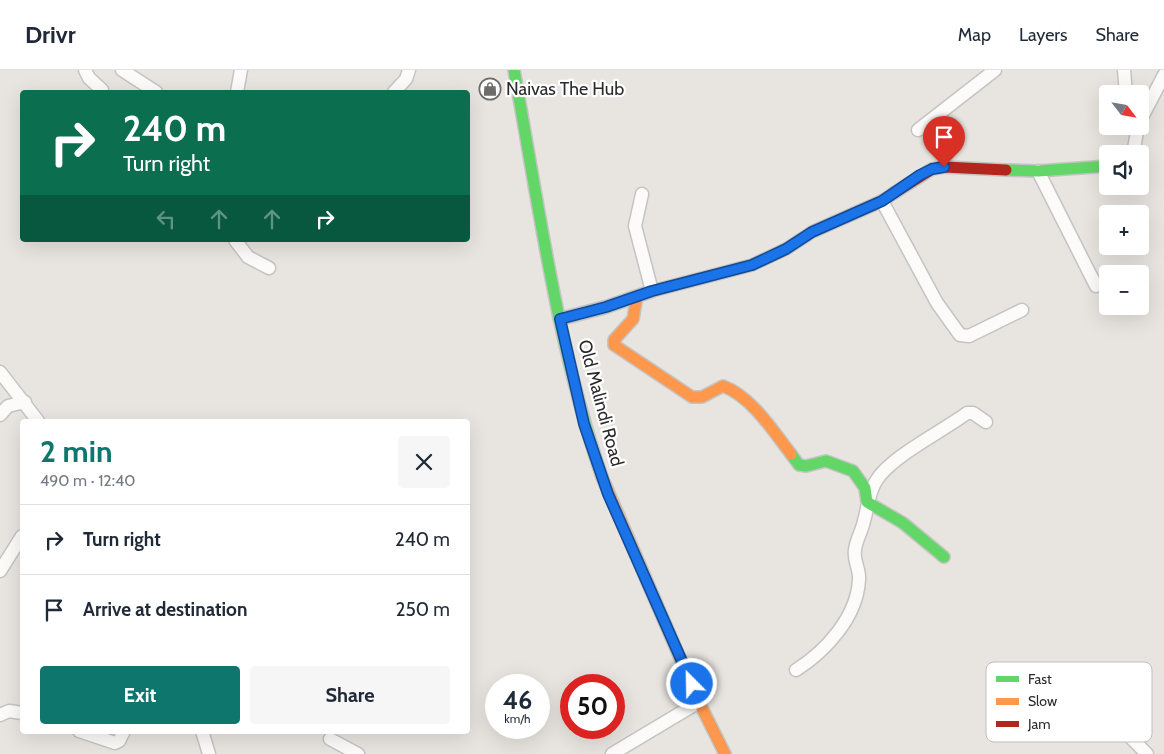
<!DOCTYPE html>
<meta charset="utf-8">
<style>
:root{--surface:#fff;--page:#f6f6f7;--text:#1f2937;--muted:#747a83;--line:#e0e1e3;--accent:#0f766e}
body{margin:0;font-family:Cabin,sans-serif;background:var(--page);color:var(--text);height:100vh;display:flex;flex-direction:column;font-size:19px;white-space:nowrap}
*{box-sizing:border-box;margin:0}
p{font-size:16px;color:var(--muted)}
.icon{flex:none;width:28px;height:28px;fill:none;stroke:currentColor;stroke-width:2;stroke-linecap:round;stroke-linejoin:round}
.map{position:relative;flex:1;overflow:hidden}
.drawer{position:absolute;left:20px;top:349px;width:450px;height:315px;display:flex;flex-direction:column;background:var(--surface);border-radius:5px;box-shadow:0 5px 20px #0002}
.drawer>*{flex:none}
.hud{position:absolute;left:20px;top:20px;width:450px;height:152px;border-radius:5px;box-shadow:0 5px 20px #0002;background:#0b6e4f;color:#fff;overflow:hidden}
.needle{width:32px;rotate:121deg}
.controls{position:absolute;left:1099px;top:15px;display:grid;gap:10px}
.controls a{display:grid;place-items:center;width:50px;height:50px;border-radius:5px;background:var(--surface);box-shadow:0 5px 20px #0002;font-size:25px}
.speed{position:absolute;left:485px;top:604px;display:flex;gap:10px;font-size:25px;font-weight:700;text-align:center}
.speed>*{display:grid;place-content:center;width:65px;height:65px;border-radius:50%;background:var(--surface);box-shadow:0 5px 20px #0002;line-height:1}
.speed small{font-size:12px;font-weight:400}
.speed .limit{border:8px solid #d22;background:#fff;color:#111}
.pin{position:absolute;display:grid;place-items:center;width:42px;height:42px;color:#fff;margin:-51px -21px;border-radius:50% 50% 50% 0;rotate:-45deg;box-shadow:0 0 5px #0007}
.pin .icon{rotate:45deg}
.me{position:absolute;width:55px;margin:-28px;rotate:337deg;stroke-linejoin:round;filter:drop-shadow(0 0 4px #0008)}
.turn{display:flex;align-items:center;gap:18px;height:105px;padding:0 20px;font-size:22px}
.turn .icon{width:65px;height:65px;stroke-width:2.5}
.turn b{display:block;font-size:35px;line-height:42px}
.lanes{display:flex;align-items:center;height:48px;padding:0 20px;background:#0003;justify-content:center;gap:25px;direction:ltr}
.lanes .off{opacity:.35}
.round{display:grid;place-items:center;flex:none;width:52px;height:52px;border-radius:5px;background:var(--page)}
.overview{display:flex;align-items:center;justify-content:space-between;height:85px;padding:0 20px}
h1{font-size:30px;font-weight:700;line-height:38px;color:var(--accent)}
.button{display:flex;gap:10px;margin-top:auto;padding:10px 20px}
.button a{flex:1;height:58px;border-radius:5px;background:var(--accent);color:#fff;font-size:20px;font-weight:700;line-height:58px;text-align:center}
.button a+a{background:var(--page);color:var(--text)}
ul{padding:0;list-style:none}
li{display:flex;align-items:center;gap:15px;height:70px;padding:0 20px;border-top:1px solid var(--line)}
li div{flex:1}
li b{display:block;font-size:19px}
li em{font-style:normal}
header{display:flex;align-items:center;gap:30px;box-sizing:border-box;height:70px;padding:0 25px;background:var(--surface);border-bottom:1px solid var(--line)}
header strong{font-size:24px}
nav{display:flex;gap:28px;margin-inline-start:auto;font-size:18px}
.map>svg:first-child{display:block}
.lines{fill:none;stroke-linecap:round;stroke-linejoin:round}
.street-casing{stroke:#c4c4c3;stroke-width:15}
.fast-casing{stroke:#c4c4c3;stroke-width:14}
.slow-casing{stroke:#c4c4c3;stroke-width:14}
.jam-casing{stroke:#c4c4c3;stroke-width:14}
.street{stroke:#fcfbfa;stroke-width:12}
.fast{stroke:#63d668;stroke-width:11}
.slow{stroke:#ff974d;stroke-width:11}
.jam{stroke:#b3261e;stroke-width:11}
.route-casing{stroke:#114b97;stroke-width:12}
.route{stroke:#1a73e8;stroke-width:9}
.labels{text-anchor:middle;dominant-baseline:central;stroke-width:4.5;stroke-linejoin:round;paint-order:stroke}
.poi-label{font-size:18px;fill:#2b2b2b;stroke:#fff;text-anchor:start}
.street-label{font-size:18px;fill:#2b2b2b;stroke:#fff}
.key{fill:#fff;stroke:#bfbfbf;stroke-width:1}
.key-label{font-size:14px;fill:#2b2b2b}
</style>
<header>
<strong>Drivr</strong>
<nav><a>Map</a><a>Layers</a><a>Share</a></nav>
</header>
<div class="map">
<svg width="1164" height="684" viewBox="0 0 1164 684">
<rect width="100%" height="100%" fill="#e8e5e0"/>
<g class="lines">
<g class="street-casing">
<g id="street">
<polyline points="85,0 89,8 102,20 102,22"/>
<polyline points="122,0 156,22"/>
<polyline points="1124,0 1126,24"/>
<polyline points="237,22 241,0"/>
<polyline points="394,22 406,9 409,0"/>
<polyline points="1140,51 1164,5"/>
<polyline points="918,60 995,0"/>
<polyline points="1133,84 1138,56"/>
<polyline points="1038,101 1096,216"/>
<polyline points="882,131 937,233 960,265 969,266 1022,240"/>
<polyline points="235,170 248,187 269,198"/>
<polyline points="560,249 606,237 652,221 635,156 642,124"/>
<polyline points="0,302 38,351"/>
<polyline points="0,345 8,336 25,332"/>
<polyline points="0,501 22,466"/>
<path d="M 796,600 C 826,581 857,547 859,510 C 860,499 853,490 855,480 C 856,470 862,461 864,451 C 868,437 868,424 876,411 C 890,387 943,361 967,343 L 973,343 L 986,352"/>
<polyline points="1081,617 1147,684"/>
<polyline points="0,645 9,641 22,643"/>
<polyline points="79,661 115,673 119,671 124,661"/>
<polyline points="202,661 209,684"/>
<polyline points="330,669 358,684"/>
<polyline points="612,684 699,632"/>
</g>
</g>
<g class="fast-casing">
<g id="fast">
<path d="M 514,0 C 539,136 557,276 602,407"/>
<polyline points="1006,100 1038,101 1108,96"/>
<polyline points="791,384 799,395 806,396 826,391 853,401 865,418 867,432 903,453 944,487"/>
</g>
</g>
<g class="slow-casing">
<g id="slow">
<polyline points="652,221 752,195 786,179 812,162 882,131 894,123"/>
<path d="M 637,226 L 633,249 L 614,270 L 614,275 L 692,327 L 702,327 L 723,316 C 752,327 773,361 791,384"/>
<polyline points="602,407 699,632 725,684"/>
</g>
</g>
<g class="jam-casing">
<polyline id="jam" points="894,123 932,99 944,97 1006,100"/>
</g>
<use href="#street" class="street"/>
<use href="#fast" class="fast"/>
<use href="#slow" class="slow"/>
<use href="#jam" class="jam"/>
</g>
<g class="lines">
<g class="route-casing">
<polyline id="route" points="692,614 608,424 584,354 560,249 606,237 652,221 752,195 786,179 812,162 882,131 920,105 932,99 944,97"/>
</g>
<use href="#route" class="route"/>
</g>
<defs>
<g id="shop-ring" transform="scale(1.125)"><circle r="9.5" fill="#fff" stroke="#6d6c6a" stroke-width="1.5"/><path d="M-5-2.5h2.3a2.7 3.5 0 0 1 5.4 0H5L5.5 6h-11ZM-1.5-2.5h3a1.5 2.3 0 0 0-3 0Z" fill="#6d6c6a"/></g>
</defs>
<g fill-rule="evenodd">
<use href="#shop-ring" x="490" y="19"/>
</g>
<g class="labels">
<g class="poi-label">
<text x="506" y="19">Naivas The Hub</text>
</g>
<g class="street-label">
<text transform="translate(601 333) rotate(75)">Old Malindi Road</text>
</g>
</g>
<rect x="986" y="592" width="166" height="80" rx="8" class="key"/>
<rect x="996" y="606" width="23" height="6" fill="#63d668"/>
<rect x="996" y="628" width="23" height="7" fill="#ff974d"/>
<rect x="996" y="651" width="23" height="6" fill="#b3261e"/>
<g class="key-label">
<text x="1028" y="614">Fast</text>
<text x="1028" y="636">Slow</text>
<text x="1028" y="659">Jam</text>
</g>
</svg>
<div class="controls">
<a><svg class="needle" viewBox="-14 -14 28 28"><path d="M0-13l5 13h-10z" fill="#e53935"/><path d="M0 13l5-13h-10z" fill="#747a83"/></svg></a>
<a><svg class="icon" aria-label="sound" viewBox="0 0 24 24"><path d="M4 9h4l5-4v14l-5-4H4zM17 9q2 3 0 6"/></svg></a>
<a>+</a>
<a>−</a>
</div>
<div class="speed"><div>46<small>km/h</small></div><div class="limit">50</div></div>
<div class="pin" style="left:944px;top:97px;background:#d93025"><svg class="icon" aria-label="arrive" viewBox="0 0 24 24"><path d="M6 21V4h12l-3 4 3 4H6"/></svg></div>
<svg class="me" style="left:692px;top:614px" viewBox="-20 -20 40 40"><circle r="17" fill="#1a73e8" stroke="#fff" stroke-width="3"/><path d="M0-11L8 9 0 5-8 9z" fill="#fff"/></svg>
<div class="hud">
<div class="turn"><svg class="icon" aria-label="right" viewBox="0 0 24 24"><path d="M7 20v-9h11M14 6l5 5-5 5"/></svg><div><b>240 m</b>Turn right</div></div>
<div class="lanes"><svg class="icon off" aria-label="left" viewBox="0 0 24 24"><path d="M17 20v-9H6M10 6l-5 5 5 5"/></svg><svg class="icon off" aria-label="ahead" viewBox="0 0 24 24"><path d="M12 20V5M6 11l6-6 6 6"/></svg><svg class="icon off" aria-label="ahead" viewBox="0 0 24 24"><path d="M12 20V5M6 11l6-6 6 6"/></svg><svg class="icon" aria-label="right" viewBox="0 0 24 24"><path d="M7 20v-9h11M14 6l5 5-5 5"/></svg></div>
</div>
<section class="drawer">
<div class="overview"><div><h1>2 min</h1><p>490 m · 12:40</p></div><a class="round"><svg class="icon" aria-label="close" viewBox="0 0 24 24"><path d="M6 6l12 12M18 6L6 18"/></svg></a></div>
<ul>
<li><svg class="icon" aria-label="right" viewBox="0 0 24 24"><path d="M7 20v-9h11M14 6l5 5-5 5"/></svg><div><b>Turn right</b></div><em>240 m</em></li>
<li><svg class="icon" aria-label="arrive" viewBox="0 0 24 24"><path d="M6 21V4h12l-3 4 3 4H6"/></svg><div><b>Arrive at destination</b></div><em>250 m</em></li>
</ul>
<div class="button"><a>Exit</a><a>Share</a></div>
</section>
</div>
